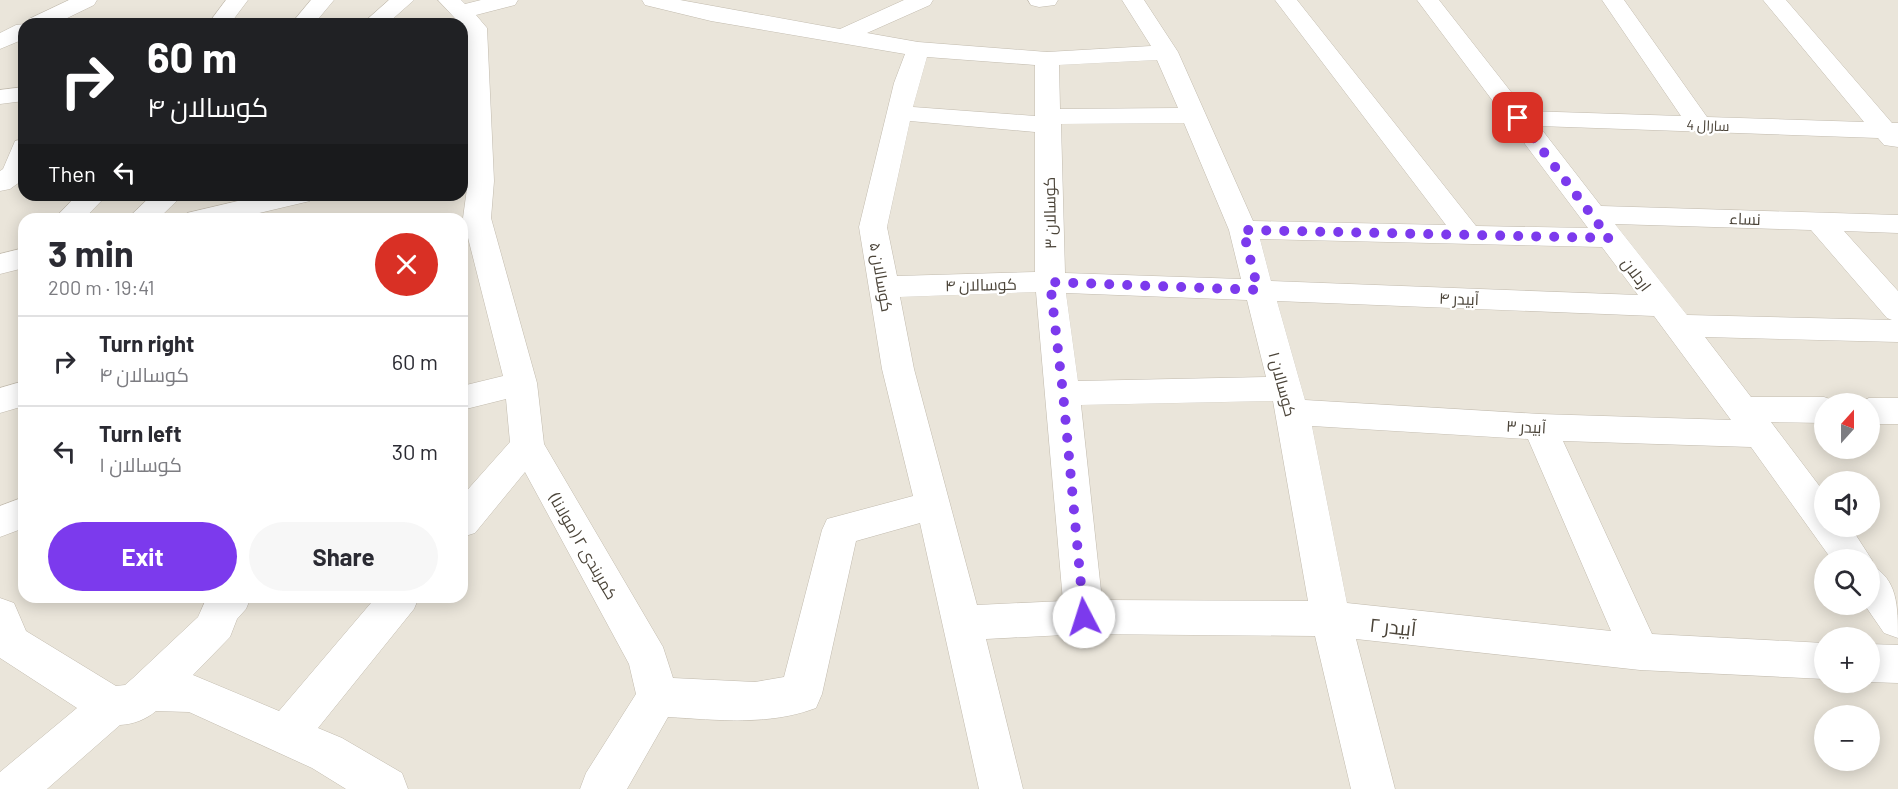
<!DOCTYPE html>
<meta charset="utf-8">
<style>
:root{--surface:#fff;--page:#f7f7f7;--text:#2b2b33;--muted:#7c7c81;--line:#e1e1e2;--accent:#7c3aed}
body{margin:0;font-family:Barlow,Cairo,sans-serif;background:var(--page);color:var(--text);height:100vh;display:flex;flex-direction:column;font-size:22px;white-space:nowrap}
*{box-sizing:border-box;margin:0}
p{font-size:20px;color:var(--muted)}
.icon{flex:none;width:33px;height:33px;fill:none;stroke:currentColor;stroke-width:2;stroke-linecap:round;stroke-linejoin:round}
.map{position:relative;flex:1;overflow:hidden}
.drawer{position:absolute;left:18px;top:213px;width:450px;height:390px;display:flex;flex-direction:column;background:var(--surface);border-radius:18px;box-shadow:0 3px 15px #0003}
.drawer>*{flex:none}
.guide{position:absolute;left:18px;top:18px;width:450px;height:183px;border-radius:18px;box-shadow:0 3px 15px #0003;background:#202124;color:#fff;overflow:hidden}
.needle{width:39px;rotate:21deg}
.controls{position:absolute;left:1814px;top:393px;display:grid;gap:12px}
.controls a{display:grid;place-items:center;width:66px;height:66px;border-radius:50%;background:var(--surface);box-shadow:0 3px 15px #0003;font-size:30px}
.pin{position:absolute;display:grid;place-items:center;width:51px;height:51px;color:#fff;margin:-26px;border-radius:12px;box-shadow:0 3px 9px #0006}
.me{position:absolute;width:66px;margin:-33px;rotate:355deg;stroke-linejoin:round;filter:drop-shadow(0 0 4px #0008)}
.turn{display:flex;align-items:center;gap:21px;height:126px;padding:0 30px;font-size:27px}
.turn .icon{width:78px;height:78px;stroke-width:2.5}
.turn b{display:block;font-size:42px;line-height:51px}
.then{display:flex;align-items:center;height:57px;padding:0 30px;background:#0003;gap:12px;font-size:22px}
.round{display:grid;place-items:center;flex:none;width:63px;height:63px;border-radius:32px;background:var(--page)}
.headline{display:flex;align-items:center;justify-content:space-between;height:102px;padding:0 30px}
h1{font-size:36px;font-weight:700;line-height:45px}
.primary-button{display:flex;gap:12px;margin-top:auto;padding:12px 30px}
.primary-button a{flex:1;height:69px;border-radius:36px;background:var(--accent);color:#fff;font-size:24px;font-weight:700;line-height:69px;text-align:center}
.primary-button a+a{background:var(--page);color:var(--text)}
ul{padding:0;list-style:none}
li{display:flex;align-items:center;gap:18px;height:90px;padding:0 30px;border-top:2px solid var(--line)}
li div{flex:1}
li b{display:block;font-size:22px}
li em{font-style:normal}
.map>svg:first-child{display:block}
.residential{fill:#eae5da;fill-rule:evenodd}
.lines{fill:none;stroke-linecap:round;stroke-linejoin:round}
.minor-casing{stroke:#c2bbae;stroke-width:1}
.minor{fill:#fff;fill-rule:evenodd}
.route{stroke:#7c3aed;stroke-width:10;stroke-dasharray:0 18}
.labels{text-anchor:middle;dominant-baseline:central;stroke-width:4.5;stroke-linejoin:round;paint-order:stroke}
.far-street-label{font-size:14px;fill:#4b4439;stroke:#fff}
.street-label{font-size:16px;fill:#4b4439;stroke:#fff}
.near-street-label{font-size:20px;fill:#4b4439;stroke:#fff}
</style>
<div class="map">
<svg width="1898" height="789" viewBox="0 0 1898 789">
<rect width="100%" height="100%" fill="#f6f3ec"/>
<path class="residential" d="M 0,0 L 1898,0 L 1898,789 L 0,789 ZM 24,24 L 462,24 L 462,195 L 24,195 ZM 24,219 L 462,219 L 462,597 L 24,597 ZM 1824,404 L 1869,404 L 1869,448 L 1824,448 ZM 1824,482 L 1869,482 L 1869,526 L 1824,526 ZM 1824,560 L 1869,560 L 1869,604 L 1824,604 ZM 1824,638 L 1869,638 L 1869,682 L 1824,682 ZM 1824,716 L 1869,716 L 1869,760 L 1824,760 Z"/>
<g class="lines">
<g class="minor-casing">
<g id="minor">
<polygon points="69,0 97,0 94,5 55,24 24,24 24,39 0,49 0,33 16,25 26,24 29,19"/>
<polygon points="226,0 248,0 230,24 208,24"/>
<polygon points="311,0 334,0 314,24 291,24"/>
<polygon points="389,0 414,0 387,24 362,24"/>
<path d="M 438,0 L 461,0 L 465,4 L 481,0 L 518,0 L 515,5 L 476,15 L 487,28 L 494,181 L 491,218 L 537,383 L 544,444 L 663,647 L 673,678 L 755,682 L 784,677 L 822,530 L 827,519 L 913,496 L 882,369 L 859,227 L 894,83 L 905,54 L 711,21 L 645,5 L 642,0 L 680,0 L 840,29 L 904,0 L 933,0 L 930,5 L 867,33 L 918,42 L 1047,52 L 1151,46 L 1122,0 L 1144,0 L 1178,52 L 1253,221 L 1446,225 L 1275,0 L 1297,0 L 1476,226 L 1588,228 L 1417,0 L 1439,0 L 1526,111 L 1681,116 L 1602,0 L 1624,0 L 1707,117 L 1864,122 L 1763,0 L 1786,0 L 1892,123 L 1898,123 L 1898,147 L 1884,145 L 1878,138 L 1539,126 L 1601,206 L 1898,215 L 1898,233 L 1844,231 L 1898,291 L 1898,342 L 1705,337 L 1751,397 L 1824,397 L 1836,401 L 1837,404 L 1824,404 L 1824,423 L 1771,422 L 1824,492 L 1824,526 L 1850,526 L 1872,560 L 1870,565 C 1898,578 1898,607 1898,638 L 1884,633 L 1864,604 L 1869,604 L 1869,560 L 1832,560 L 1751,447 L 1563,441 L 1652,634 L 1824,643 L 1824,679 L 1640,670 L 1356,639 L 1395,789 L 1351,789 L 1315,636 L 1084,634 L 986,639 L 1023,789 L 979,789 L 920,523 L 856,541 L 822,694 L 816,708 C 768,726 718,720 668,717 L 627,789 L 580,789 L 586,773 L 636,694 L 629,664 L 525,472 L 475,533 L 462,537 L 462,496 L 510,442 L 506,399 L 462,410 L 462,386 L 503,376 L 463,218 L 468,181 L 465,29 ZM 927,57 L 1035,65 L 1035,116 L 913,107 ZM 1157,60 L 1178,108 L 1060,109 L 1059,65 ZM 910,121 L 1035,132 L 1035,272 L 897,276 L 887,227 ZM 1184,123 L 1229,230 L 1241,279 L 1065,273 L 1061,124 ZM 1615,224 L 1811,230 L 1887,318 L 1892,320 L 1687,315 ZM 1260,239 L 1602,247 L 1638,295 L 1271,281 ZM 1036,292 L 1063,601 L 977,605 L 914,369 L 900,297 ZM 1066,293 L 1247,300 L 1266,377 L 1078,381 ZM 1277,301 L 1654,316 L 1731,420 L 1540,414 L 1305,400 ZM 1273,401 L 1308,601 L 1102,600 L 1081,405 ZM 1312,426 L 1528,439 L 1611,631 L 1347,603 Z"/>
<polygon points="1028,0 1058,0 1055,5 1039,7 1031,5"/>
<polygon points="24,87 24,101 0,104 0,90"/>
<polygon points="24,139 24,179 10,189 0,191 0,171 3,169 15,141"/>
<polygon points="77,195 107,195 84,219 54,219"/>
<polygon points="152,195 183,195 158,219 127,219"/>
<polygon points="263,195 314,195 310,201 234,219 183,219 187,213"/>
<polygon points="24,248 24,268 0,274 0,254"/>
<polygon points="24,381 24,406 0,413 0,388"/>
<polygon points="1869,398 1898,398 1898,424 1869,424 1869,404 1856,404"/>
<polygon points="24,497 24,528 0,537 0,506"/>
<path d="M 207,597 L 251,597 L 246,609 L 237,619 L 230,637 L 193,675 L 279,711 L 376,597 L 419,597 L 414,609 L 318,728 L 342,738 L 402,773 L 408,789 L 346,789 L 312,768 L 189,712 L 156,711 C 145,720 134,724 120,725 L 47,789 L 0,789 L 0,772 L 77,708 L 0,658 L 0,598 L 14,603 L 26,631 L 116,686 L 125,685 L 133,678 L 198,617 Z"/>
<polygon points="1869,644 1898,645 1898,683 1869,682"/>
</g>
</g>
<use href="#minor" class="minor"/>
</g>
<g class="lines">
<polyline class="route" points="1084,617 1063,393 1050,282 1258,290 1243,230 1609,238 1518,118"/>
</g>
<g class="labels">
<g class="far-street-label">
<text transform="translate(1708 125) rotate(2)">سارال 4</text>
</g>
<g class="street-label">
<text transform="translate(1049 213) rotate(-91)">کوسالان ۳</text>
<text transform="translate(1745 218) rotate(2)">نساء</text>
<text transform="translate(1637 274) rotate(53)">اردلان</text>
<text transform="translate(882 277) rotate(80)">کوسالان ۵</text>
<text transform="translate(981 284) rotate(-1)">کوسالان ۴</text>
<text transform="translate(1459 298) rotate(2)">آبیدر ۴</text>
<text transform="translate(1283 384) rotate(75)">کوسالان ۱</text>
<text transform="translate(1526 426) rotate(3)">آبیدر ۳</text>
<text transform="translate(584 546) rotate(60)">کمربندی ۲ (مولانا)</text>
</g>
<g class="near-street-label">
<text transform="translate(1393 626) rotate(6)">آبیدر ۲</text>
</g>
</g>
</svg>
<div class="controls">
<a><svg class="needle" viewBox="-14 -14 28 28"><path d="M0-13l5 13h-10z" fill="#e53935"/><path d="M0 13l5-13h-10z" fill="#7c7c81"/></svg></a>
<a><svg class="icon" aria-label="sound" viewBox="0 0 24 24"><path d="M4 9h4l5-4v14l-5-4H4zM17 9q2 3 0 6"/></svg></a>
<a><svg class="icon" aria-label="search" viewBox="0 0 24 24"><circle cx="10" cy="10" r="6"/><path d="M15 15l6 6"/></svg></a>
<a>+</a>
<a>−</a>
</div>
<div class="pin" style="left:1518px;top:118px;background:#d93025"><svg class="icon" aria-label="arrive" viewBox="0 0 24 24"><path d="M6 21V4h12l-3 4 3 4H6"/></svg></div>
<svg class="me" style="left:1084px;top:617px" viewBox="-20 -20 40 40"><circle r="19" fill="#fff"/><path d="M0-13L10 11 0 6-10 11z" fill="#7c3aed"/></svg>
<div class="guide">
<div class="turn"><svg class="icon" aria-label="right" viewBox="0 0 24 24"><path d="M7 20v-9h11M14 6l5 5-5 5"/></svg><div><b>60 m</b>کوسالان ۴</div></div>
<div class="then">Then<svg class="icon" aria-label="left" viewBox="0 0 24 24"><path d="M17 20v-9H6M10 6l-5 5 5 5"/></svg></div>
</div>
<section class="drawer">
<div class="headline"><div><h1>3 min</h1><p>200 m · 19:41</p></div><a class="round" style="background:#d93025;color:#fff"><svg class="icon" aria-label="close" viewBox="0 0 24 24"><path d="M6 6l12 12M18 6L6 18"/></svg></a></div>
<ul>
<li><svg class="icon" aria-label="right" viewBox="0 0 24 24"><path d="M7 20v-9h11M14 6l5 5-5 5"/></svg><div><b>Turn right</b><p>کوسالان ۴</p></div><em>60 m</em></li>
<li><svg class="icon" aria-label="left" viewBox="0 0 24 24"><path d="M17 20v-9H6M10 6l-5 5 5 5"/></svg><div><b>Turn left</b><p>کوسالان ۱</p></div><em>30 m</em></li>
</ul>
<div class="primary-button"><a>Exit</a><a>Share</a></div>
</section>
</div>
